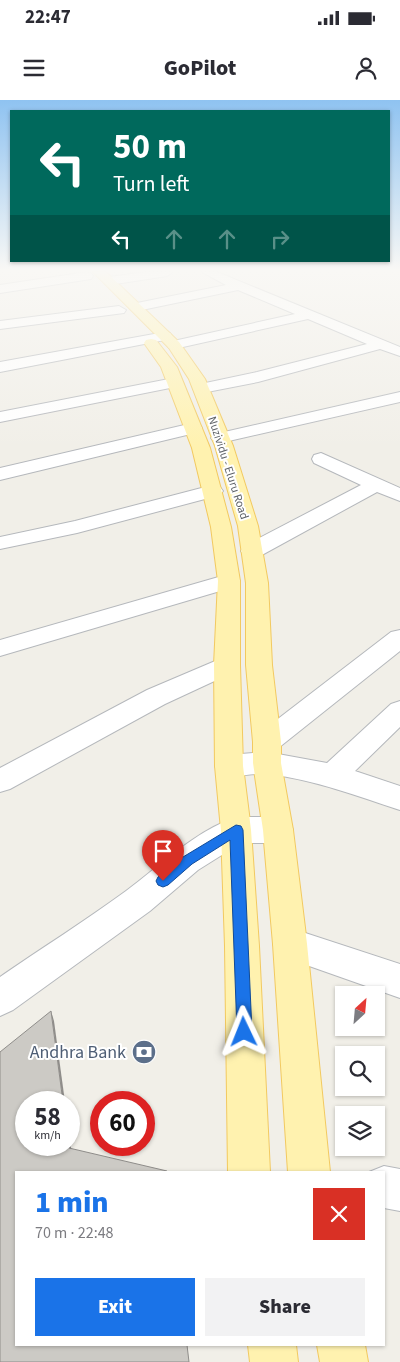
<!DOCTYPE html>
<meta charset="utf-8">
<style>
:root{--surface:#fff;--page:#f2f2f3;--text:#2b2b33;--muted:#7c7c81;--accent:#1a73e8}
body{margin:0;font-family:"Source Sans 3",sans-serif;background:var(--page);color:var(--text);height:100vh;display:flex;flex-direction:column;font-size:19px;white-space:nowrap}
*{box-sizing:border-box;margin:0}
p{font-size:16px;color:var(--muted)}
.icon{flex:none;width:28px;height:28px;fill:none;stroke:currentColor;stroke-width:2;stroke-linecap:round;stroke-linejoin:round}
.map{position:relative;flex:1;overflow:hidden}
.sheet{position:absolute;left:15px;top:1071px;width:370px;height:175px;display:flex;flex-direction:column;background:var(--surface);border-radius:0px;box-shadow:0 1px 4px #0004}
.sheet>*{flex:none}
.guide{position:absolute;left:10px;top:10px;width:380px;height:152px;border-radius:0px;box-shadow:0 1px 4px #0004;background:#00695c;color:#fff;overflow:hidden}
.needle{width:32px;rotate:26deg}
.controls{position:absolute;left:335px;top:886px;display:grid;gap:10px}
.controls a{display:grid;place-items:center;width:50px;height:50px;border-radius:0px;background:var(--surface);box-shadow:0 1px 4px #0004;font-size:25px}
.speed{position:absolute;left:15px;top:991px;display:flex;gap:10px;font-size:25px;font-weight:700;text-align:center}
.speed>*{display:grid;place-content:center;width:65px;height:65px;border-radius:50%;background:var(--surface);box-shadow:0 1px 4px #0004;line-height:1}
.speed small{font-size:12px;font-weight:400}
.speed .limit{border:8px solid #d22;background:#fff;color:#111}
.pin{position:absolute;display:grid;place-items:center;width:42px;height:42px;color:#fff;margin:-51px -21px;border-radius:50% 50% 50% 0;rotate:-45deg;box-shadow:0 0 5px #0007}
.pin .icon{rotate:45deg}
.me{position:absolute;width:55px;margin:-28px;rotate:358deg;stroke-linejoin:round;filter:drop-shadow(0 0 4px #0008)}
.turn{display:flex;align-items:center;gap:18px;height:105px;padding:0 20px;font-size:22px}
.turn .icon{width:65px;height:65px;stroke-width:2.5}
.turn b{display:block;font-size:35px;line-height:42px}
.lanes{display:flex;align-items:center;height:48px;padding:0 20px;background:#0003;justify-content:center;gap:25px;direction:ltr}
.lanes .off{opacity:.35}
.round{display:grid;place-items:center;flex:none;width:52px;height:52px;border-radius:0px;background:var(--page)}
.overview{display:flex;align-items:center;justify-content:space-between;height:85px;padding:0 20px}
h1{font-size:30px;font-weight:800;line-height:38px;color:var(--accent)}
.primary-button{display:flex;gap:10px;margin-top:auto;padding:10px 20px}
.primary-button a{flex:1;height:58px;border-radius:0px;background:var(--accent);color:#fff;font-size:20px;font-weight:800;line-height:58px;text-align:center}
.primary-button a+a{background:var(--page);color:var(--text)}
.status{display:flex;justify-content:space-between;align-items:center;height:35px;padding:0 25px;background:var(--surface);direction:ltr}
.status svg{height:14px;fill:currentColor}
header{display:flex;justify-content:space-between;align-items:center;height:65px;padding:0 20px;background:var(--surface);font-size:22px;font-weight:800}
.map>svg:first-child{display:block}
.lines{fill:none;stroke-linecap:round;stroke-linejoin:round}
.street-casing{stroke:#b5b8bc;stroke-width:2}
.primary-casing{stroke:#f2c960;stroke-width:2}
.street{fill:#fff;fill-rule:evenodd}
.primary{fill:#fff2af;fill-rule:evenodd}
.shaded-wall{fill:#8f8d8a}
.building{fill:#cccac5;stroke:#8f8d8a}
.route{fill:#1a73e8;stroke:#114b97}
.labels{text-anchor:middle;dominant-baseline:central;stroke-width:4;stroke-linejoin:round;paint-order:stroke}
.far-street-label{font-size:12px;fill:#5f6368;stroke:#fff}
.near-service-label{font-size:18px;fill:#4e5e75;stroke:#fff;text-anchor:end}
</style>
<div class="status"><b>22:47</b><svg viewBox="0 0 49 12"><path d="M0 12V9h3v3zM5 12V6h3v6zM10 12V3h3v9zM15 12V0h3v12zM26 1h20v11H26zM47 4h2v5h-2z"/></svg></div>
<header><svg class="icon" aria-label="menu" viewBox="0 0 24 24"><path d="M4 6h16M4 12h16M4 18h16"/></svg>GoPilot<svg class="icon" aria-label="person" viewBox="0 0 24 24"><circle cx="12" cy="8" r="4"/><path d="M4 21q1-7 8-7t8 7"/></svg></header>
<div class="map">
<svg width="400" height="1262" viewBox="0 0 400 1262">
<rect width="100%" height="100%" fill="#f1efe8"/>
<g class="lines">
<g class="street-casing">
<g id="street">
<polygon points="87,172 91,173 93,176 91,179 0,193 0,185"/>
<polygon points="146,172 173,172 167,176 109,185 103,181 109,177"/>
<polygon points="202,172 217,172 400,247 400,256 380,249 258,282 202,293 196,291 194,288 196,285 257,272 367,244 308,219 174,249 169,248 167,245 169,242 295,214 238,190 137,211 130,207 137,203 226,185"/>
<polygon points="119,206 126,210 124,213 0,229 0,221"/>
<polygon points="165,232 170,233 172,236 170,239 0,272 0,262"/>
<polygon points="174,278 180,280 182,283 180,286 0,322 0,312"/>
<polygon points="400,292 400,302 220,343 214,342 211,338 214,334 220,333"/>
<polygon points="193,323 199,324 202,328 199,332 0,380 0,368"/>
<polygon points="321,353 400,388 400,401 377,392 260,456 252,457 244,456 241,451 244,446 361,385 314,363 312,359 314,355"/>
<polygon points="213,385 220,387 223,391 220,395 77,433 0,449 0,437 75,421"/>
<polygon points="229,474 237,476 240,481 237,486 0,556 0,540"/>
<path d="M 400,530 L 400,551 L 277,649 L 267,652 L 327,663 L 391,604 L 400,601 L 400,627 L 355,671 L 400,686 L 400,710 C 357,696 315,680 269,674 C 252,672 236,679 219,674 L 215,666 L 219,658 L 229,655 L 267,652 L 257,649 L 253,642 L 257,635 L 391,532 Z"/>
<polygon points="227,556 236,559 240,565 236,571 165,604 10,689 0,692 0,668 147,590"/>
<path d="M 236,717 L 278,717 L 289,721 L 293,730 L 289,739 L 278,743 L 241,743 L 198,770 L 150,811 L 13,910 L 0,916 L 0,877 C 42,848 85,821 126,791 C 161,765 194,732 236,717 Z"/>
<polygon points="290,828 400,864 400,898 278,855 273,844 278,833"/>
<polygon points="384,1066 400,1069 400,1111 384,1108 384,1072 369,1072"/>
</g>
</g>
<g class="primary-casing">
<g id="primary">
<polygon points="93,172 106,172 179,242 205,279 233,346 258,426 268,483 272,565 281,642 281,663 293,730 307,844 330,1072 288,1072 273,844 263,730 253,663 253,642 246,565 246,483 238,426 215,346 189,279 169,248"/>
<polygon points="151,239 156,240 177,267 210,348 231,427 240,481 240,565 243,666 251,730 259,846 270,1072 228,1072 225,846 221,730 215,666 214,565 218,481 211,427 192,348 161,267 144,243 146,240"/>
<polygon points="248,1245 296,1245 298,1262 250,1262"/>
<polygon points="317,1245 365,1245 368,1262 320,1262"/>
</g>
</g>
<use href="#street" class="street"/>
<use href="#primary" class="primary"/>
</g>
<g class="shaded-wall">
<polygon points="51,911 54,921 65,1002 63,1002"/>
<polygon points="69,1032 72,1056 69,1048"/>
</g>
<polygon class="building" points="51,911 63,1002 26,1002 26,1045 68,1045 69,1048 167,1071 167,1072 16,1072 16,1245 187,1245 189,1262 0,1262 0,952"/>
<linearGradient id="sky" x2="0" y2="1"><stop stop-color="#8fc3f1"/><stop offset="0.49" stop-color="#f9f8f5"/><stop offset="1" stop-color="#f9f8f5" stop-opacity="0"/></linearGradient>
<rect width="400" height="348" fill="url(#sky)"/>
<polygon class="route" points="236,725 241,726 243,730 252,932 250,938 244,940 239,938 237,932 230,740 192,764 168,785 163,787 158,785 156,781 158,777 183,757"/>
<defs>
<g id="bank-disc" transform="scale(1.25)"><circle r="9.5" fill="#5c6f8a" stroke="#fff"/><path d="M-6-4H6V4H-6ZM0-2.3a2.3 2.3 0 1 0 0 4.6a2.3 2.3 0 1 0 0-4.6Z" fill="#fff"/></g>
</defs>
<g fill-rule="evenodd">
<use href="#bank-disc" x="144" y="952"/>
</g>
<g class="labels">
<g class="far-street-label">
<text transform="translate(228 368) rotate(72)">Nuzividu - Eluru Road</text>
</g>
<g class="near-service-label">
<text x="126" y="952">Andhra Bank</text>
</g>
</g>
</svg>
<div class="controls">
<a><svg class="needle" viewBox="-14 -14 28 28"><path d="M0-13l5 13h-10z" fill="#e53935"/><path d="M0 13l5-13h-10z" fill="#7c7c81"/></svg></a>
<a><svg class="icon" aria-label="search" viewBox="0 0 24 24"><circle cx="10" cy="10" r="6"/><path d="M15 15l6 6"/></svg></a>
<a><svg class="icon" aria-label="layers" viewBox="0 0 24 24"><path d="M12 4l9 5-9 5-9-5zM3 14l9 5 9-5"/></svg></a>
</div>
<div class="speed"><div>58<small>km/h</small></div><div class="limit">60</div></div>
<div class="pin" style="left:163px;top:781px;background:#d93025"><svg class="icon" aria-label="arrive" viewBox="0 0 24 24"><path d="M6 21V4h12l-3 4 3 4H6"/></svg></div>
<svg class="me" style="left:244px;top:932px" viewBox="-20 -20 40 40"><path d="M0-17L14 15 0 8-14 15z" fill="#1a73e8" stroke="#fff" stroke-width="4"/></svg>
<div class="guide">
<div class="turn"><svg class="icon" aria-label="left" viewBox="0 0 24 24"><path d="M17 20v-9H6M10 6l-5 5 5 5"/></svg><div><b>50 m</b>Turn left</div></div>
<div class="lanes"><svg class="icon" aria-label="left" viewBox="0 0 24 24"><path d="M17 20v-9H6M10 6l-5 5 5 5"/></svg><svg class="icon off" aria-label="ahead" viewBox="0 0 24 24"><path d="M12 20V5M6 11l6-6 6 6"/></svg><svg class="icon off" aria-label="ahead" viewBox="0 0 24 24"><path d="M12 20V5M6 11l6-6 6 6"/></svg><svg class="icon off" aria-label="right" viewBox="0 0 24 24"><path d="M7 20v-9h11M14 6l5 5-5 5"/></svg></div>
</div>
<section class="sheet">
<div class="overview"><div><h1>1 min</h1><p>70 m · 22:48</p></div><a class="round" style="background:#d93025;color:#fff"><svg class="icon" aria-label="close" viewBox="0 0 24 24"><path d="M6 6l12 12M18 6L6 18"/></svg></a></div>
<div class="primary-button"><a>Exit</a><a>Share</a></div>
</section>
</div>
